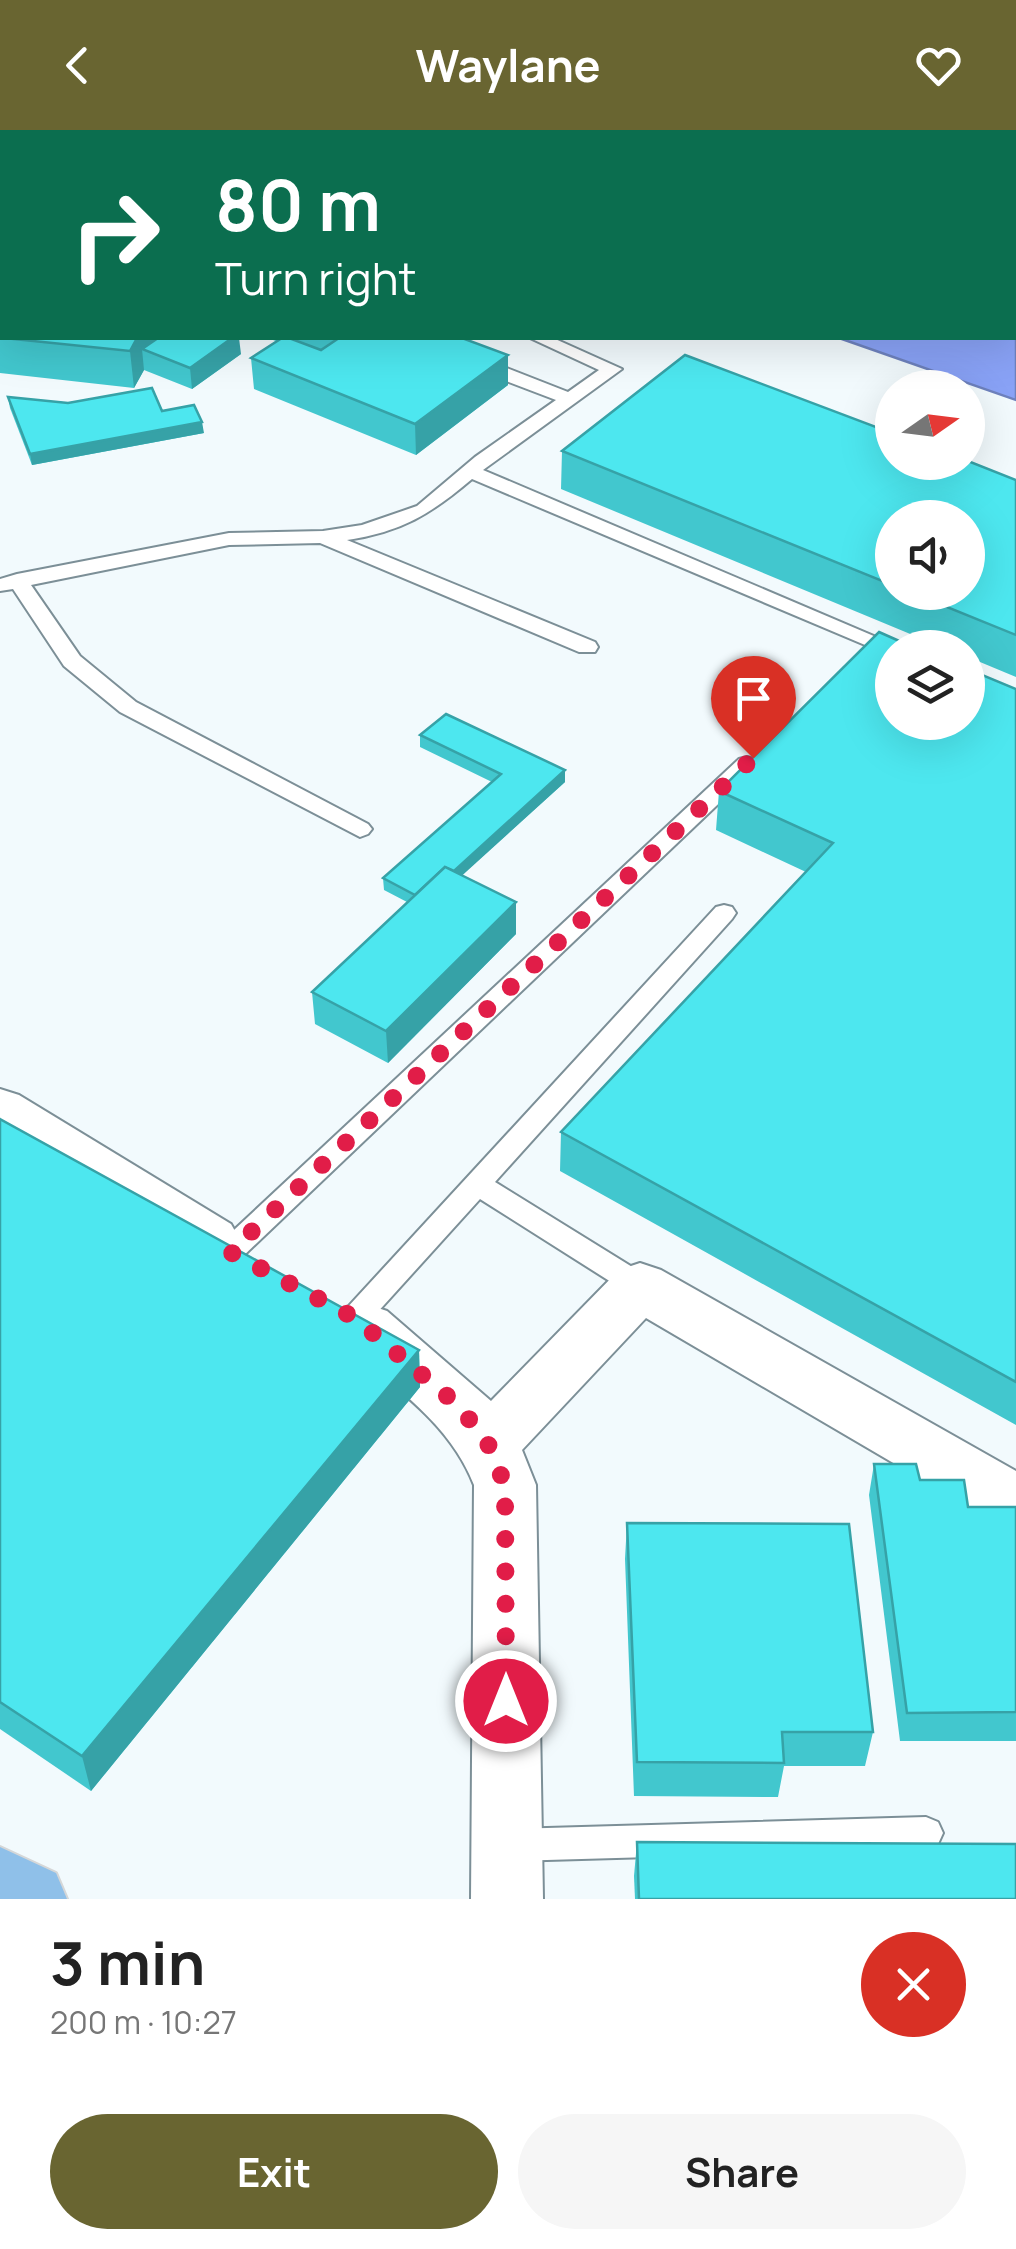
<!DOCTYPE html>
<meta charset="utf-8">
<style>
:root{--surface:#fff;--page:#f6f6f6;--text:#222;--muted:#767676;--accent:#696531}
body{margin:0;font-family:Manrope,sans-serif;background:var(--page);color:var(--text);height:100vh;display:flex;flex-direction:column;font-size:38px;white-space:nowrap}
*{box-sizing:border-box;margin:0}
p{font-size:32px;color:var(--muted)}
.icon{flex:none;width:55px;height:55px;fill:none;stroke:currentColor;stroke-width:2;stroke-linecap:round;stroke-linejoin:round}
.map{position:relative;height:1769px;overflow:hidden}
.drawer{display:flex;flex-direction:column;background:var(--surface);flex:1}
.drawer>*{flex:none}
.guide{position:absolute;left:0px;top:0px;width:1018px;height:210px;box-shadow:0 10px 40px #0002;background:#0b6e4f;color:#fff;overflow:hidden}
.needle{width:65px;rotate:76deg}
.controls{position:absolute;left:875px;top:240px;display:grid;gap:20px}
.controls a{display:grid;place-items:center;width:110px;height:110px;border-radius:50%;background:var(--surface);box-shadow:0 10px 40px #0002;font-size:50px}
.pin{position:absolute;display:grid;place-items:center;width:85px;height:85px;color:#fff;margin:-102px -42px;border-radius:50% 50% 50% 0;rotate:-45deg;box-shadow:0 0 10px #0007}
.pin .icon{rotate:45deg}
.me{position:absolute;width:110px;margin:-55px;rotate:0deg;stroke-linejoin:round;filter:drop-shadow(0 0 8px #0008)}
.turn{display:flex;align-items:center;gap:35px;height:210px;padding:0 50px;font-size:45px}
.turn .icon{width:130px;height:130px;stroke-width:2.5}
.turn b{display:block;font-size:70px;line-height:85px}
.round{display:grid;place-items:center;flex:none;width:105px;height:105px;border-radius:52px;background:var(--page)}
.overview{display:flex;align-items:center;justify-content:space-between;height:170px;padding:0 50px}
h1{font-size:60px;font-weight:700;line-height:75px}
.cta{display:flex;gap:20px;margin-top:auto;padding:20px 50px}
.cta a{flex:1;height:115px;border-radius:60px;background:var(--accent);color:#fff;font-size:40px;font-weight:700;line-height:115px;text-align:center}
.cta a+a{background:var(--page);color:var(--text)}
header{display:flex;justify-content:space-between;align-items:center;height:130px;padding:0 50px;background:var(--accent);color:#fff;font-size:45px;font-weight:700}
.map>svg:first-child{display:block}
.built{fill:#ddf5fe}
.water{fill:#89a2f6;stroke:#6e82be;stroke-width:2.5}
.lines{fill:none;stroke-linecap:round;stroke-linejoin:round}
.service-casing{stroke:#7c8f97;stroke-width:4}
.minor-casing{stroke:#7c8f97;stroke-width:4}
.primary-casing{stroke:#d5d7d8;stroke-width:4}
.service{fill:#fff;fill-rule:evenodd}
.minor{fill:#fff;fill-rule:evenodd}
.primary{fill:#8fc0e9;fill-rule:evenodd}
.wall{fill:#42c7ce;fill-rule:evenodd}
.shaded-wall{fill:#36a2a7}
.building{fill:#4de7ef;stroke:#36a2a7;stroke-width:2.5}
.route{stroke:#e11d48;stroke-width:18;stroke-dasharray:0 32.4}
</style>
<header><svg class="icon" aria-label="back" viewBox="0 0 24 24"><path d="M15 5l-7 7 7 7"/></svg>Waylane<svg class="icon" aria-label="heart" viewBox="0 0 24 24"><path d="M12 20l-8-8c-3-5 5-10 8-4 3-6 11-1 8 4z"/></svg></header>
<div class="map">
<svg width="1016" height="1769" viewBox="0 0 1016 1769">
<rect width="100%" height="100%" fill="#f2fafd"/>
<polygon class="built" points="446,0 442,2 0,1 0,0"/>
<polygon class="water" points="647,0 1016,0 1016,270 839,208 1015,208 1015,2 644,2"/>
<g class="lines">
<g class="service-casing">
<g id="service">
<path d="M 530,208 L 553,208 L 622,239 L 483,340 L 902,518 L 892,518 L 892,524 L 884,523 L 472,349 C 431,384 401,402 347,410 L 595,512 L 598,517 L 595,522 L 579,522 L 320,413 L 229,415 L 31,455 L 80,526 L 136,572 L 368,694 L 372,699 L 368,704 L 360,707 L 120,582 L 64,536 L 13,459 L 0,461 L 0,449 L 17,444 L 229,403 L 323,401 L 362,395 L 417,376 L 475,327 L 556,270 L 472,238 L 472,230 L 486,230 L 568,262 L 599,240 Z"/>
<polygon points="747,627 755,629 758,634 755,639 240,1129 230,1132 220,1129 216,1121 220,1113 739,629"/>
<polygon points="724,775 732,777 736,783 732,789 495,1052 650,1148 654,1156 650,1164 640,1167 630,1164 480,1069 365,1196 355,1199 345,1196 341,1188 345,1180 716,777"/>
<polygon points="926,1687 938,1692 943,1703 938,1714 926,1719 512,1731 500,1726 495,1715 500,1704 512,1699"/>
</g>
</g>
<g class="minor-casing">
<g id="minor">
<polygon points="0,959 19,965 231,1094 240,1110 231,1126 211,1132 191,1126 0,1006"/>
<path d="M 640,1133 L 661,1140 L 1016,1341 L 1016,1400 L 994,1392 L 646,1188 L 522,1320 L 536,1355 L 543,1769 L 471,1769 L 474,1355 C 450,1293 394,1257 345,1215 L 336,1198 L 345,1181 L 366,1174 L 387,1181 L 491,1271 L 619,1140 Z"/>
</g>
</g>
<g class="primary-casing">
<polygon id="primary" points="0,1717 56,1743 67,1769 0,1769"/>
</g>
<use href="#service" class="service"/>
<use href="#minor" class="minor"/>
<use href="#primary" class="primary"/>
</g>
<g class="wall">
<polygon points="0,33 2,208 241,224 192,259 144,240 134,258 0,243"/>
<polygon points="267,208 462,208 508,255 416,325 254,259 251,228 276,211"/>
<polygon points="8,267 162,281 204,303 32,335 10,278"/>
<path d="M 562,321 L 1016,350 L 1016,547 L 968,527 L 968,518 L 944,518 L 561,359 ZM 892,388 L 968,462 L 892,462 Z"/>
<polygon points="1016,559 1016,1295 560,1041 561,1002 806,742 716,700 719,661"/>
<polygon points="420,605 565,652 462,745 516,804 388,933 315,894 312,862 407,772 384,760 383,748 492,652 420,617"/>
<polygon points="0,989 419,1220 420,1257 91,1661 0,1599"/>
<polygon points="874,1334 920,1350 968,1377 1016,1377 1016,1611 900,1611 869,1365"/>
<polygon points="627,1393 873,1602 865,1636 784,1636 778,1667 634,1666 625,1429"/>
<polygon points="637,1712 1016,1769 635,1769 634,1746"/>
</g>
<g class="shaded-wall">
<polygon points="137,208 162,208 142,219 144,240 134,258 130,221"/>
<polygon points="232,208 239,208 241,224 192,259 190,238"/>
<polygon points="508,225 508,255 416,325 415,294"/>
<polygon points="202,292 204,303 32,335 30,324"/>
<polygon points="565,640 565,652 423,781 423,769"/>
<polygon points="516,772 516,804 388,933 386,901"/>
<polygon points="419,1220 420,1257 91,1661 82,1626"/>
</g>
<g class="building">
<rect x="0" y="33" width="2" height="174"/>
<polygon points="4,208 137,208 130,221"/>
<polygon points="158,208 232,208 190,238 142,219"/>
<polygon points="282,208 289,208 321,220 339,208 462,208 508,225 415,294 251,228"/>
<polygon points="685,225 892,303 892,332 968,331 1016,350 1016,505 910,462 968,462 968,388 892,388 892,455 562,321"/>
<polygon points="152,258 162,281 194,275 202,292 30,324 8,267 68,273"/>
<polygon points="879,502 915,518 892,518 892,592 968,592 968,539 1016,559 1016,1252 561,1002 833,713 719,661"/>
<polygon points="446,584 565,640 454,741 445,737 415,765 383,748 501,644 420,605"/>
<polygon points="445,737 516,772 386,901 312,862"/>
<polygon points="0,989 419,1220 82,1626 0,1572"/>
<polygon points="874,1334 916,1334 920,1350 964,1350 968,1377 1016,1377 1016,1582 907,1583"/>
<polygon points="627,1393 849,1394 873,1602 782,1602 784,1633 637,1632"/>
<polygon points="637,1712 1016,1714 1016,1769 639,1769"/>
</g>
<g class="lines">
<polyline class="route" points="506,1571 505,1355 488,1314 459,1276 355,1188 230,1122 753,628"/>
</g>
</svg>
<div class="controls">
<a><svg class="needle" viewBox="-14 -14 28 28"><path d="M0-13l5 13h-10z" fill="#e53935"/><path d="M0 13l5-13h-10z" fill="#767676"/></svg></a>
<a><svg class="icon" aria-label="sound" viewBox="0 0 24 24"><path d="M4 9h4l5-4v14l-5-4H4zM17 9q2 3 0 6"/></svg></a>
<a><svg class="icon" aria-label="layers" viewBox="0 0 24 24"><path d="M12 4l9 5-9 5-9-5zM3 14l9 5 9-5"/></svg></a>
</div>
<div class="pin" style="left:753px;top:628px;background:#d93025"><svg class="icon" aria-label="arrive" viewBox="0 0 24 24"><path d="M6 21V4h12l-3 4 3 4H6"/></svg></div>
<svg class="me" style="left:506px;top:1571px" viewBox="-20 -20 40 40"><circle r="17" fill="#e11d48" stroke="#fff" stroke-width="3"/><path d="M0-11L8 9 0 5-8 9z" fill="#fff"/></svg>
<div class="guide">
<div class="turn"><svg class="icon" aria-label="right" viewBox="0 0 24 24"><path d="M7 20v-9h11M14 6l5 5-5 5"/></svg><div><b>80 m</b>Turn right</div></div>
</div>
</div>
<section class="drawer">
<div class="overview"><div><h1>3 min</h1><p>200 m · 10:27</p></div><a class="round" style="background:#d93025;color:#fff"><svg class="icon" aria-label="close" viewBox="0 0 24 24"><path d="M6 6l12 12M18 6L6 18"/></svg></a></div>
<div class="cta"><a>Exit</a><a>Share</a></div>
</section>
